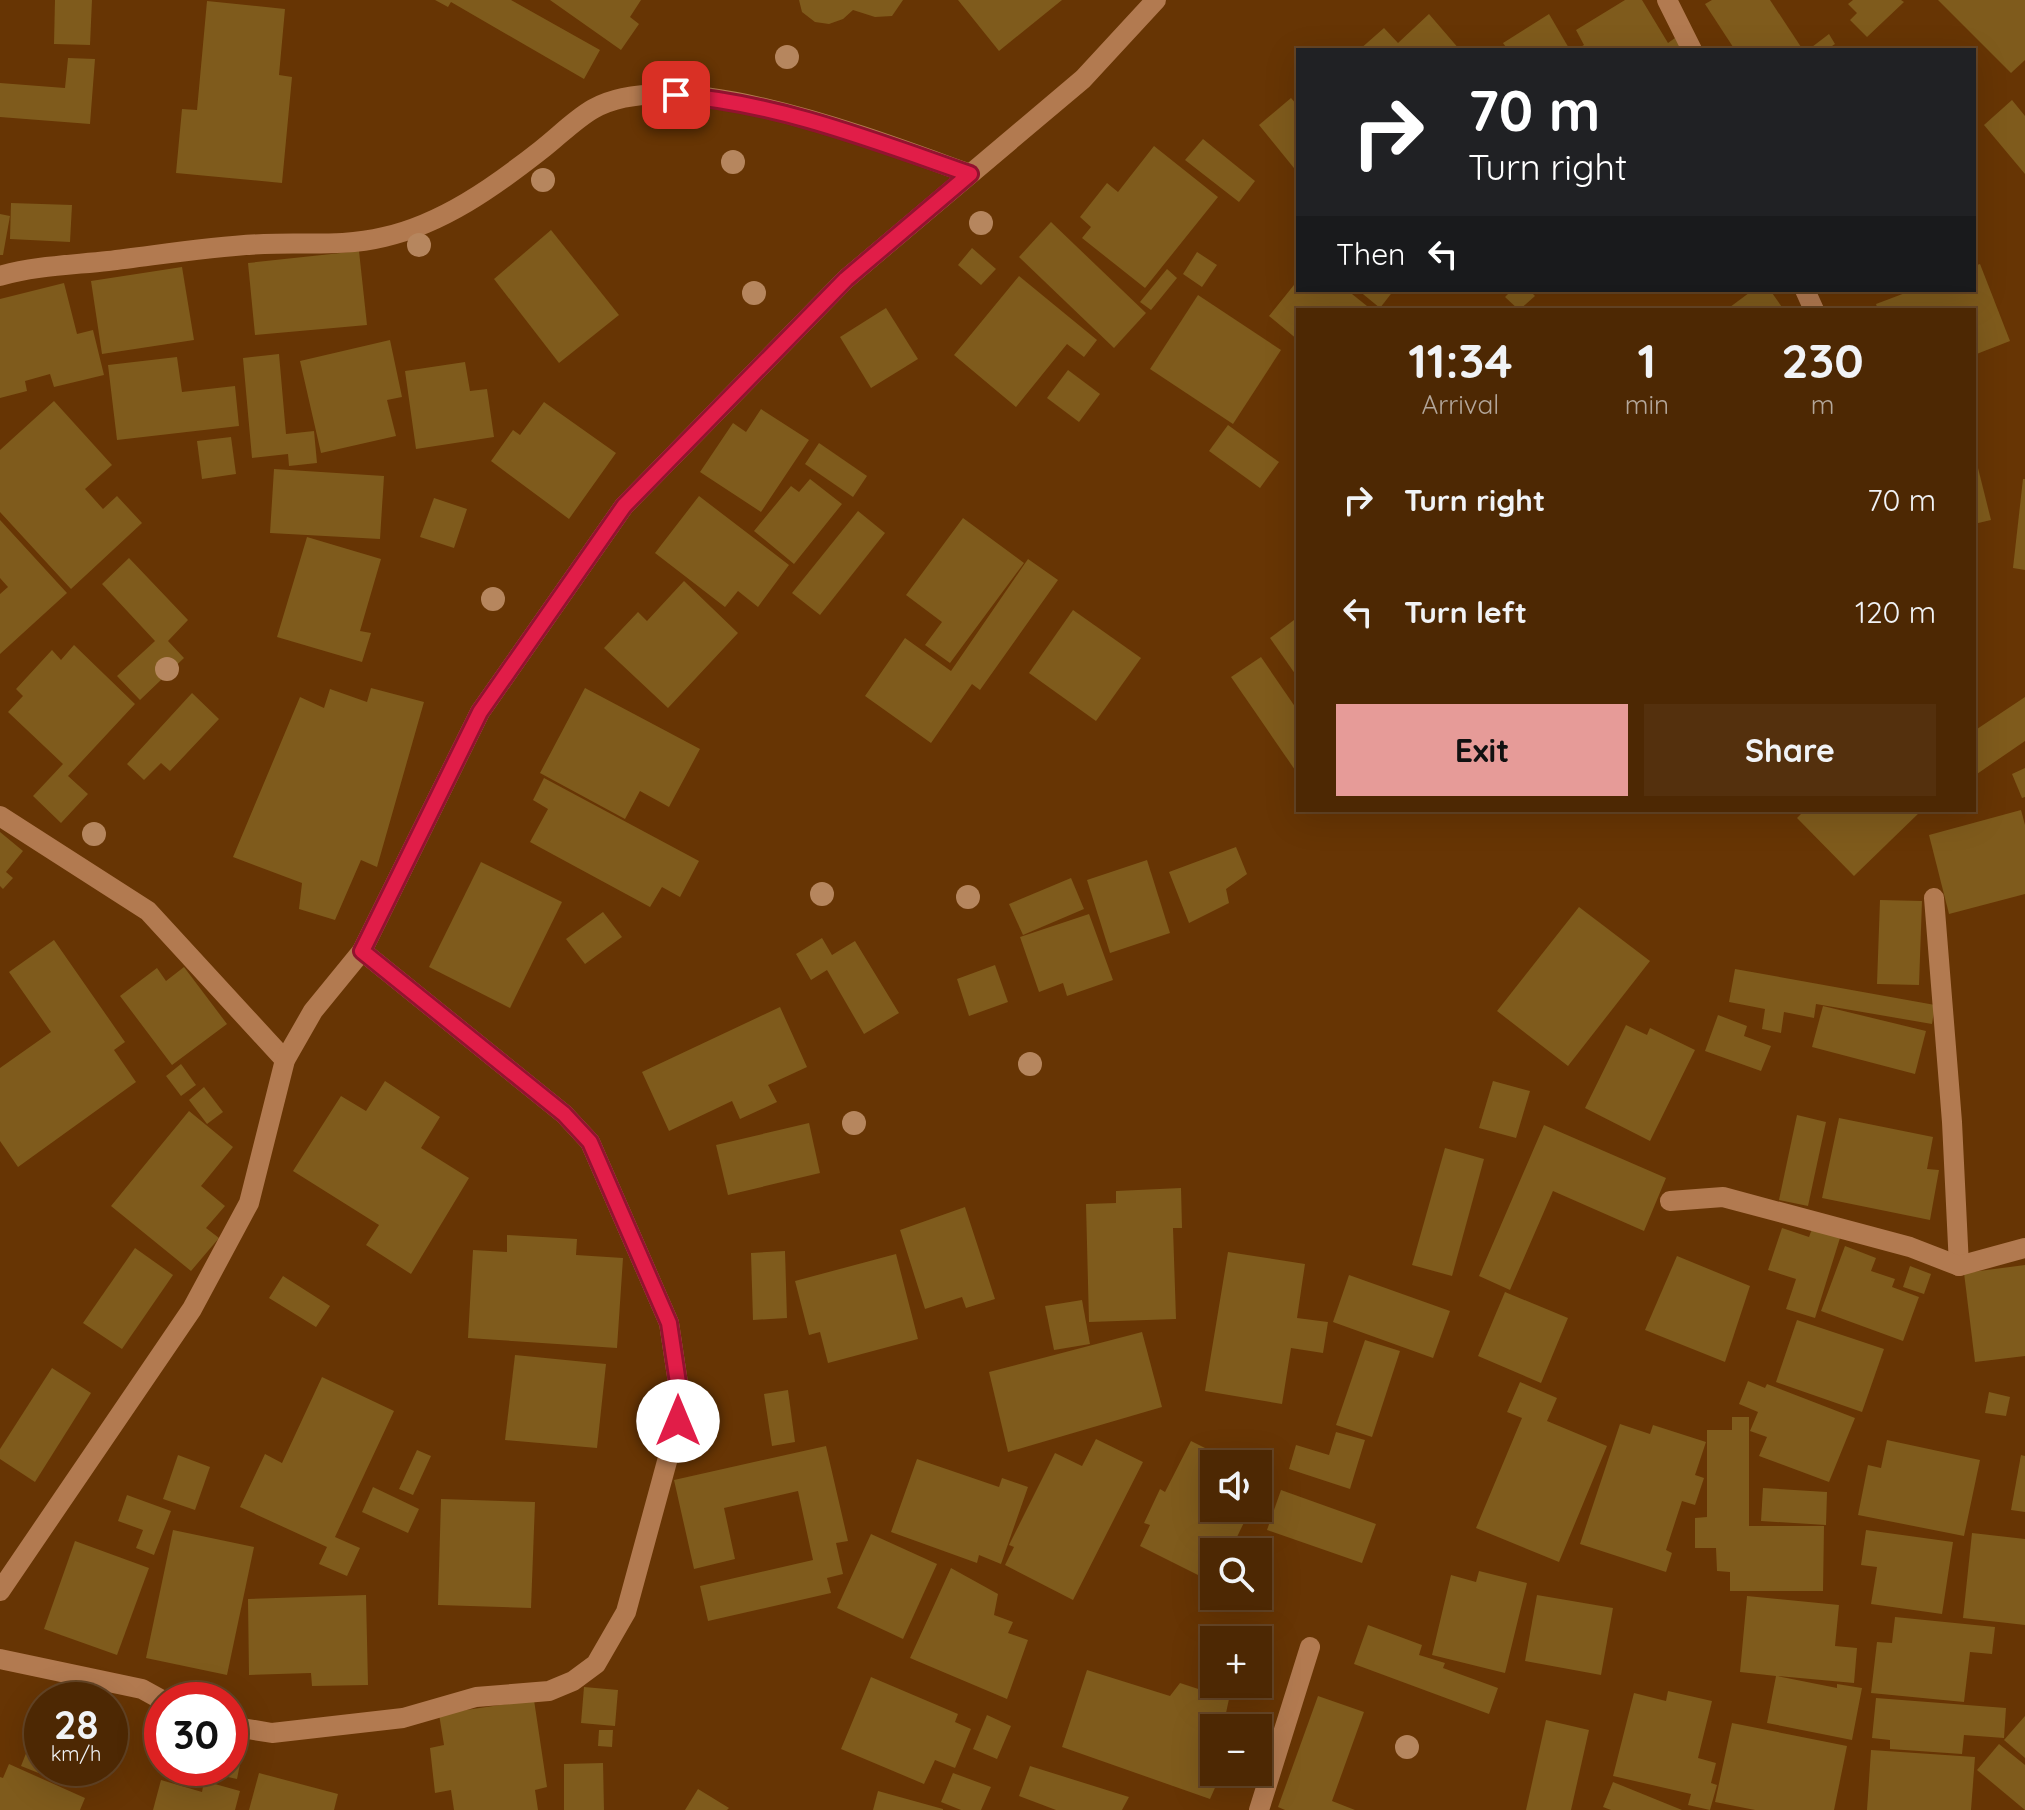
<!DOCTYPE html>
<meta charset="utf-8">
<style>
:root{--surface:#4d2803;--page:#54300d;--text:#f1f3f6;--muted:#b3a69a;--line:#644425;--accent:#e69b98}
body{margin:0;font-family:Quicksand,sans-serif;background:var(--page);color:var(--text);height:100vh;display:flex;flex-direction:column;font-size:30px;white-space:nowrap}
*{box-sizing:border-box;margin:0}
p{font-size:26px;color:var(--muted)}
.icon{flex:none;width:44px;height:44px;fill:none;stroke:currentColor;stroke-width:2;stroke-linecap:round;stroke-linejoin:round}
.map{position:relative;flex:1;overflow:hidden}
.drawer{position:absolute;left:1296px;top:308px;width:680px;height:504px;display:flex;flex-direction:column;background:var(--surface);border-radius:0px;box-shadow:0 8px 32px #0002,0 0 0 2px var(--line)}
.drawer>*{flex:none}
.guide{position:absolute;left:1296px;top:48px;width:680px;height:244px;border-radius:0px;box-shadow:0 8px 32px #0002,0 0 0 2px var(--line);background:#202124;color:#fff;overflow:hidden}
.buttons{position:absolute;left:1200px;top:1450px;display:grid;gap:16px}
.buttons a{display:grid;place-items:center;width:72px;height:72px;border-radius:0px;background:var(--surface);box-shadow:0 8px 32px #0002,0 0 0 2px var(--line);font-size:40px}
.speed{position:absolute;left:24px;top:1682px;display:flex;gap:16px;font-size:40px;font-weight:700;text-align:center}
.speed>*{display:grid;place-content:center;width:104px;height:104px;border-radius:50%;background:var(--surface);box-shadow:0 8px 32px #0002,0 0 0 2px var(--line);line-height:1}
.speed small{font-size:20px;font-weight:400}
.speed .limit{border:12px solid #d22;background:#fff;color:#111}
.pin{position:absolute;display:grid;place-items:center;width:68px;height:68px;color:#fff;margin:-34px;border-radius:16px;box-shadow:0 4px 12px #0006}
.me{position:absolute;width:88px;margin:-44px;rotate:0deg;stroke-linejoin:round;filter:drop-shadow(0 0 6px #0008)}
.turn{display:flex;align-items:center;gap:28px;height:168px;padding:0 40px;font-size:36px}
.turn .icon{width:104px;height:104px;stroke-width:2.5}
.turn b{display:block;font-size:56px;line-height:68px}
.then{display:flex;align-items:center;height:76px;padding:0 40px;background:#0003;gap:16px;font-size:30px}
.eta{display:flex;justify-content:space-evenly;align-items:center;height:136px;text-align:center}
.eta b{font-size:48px;font-weight:800;line-height:56px}
.button{display:flex;gap:16px;margin-top:auto;padding:16px 40px}
.button a{flex:1;height:92px;border-radius:0px;background:var(--accent);color:#111;font-size:32px;font-weight:800;line-height:92px;text-align:center}
.button a+a{background:var(--page);color:var(--text)}
ul{padding:0;list-style:none}
li{display:flex;align-items:center;gap:24px;height:112px;padding:0 40px}
li div{flex:1}
li b{display:block;font-size:30px}
li em{font-style:normal}
.map>svg:first-child{display:block}
.building{fill:#7f5b1c}
.lines{fill:none;stroke-linecap:round;stroke-linejoin:round}
.street{stroke:#b27a50;stroke-width:20}
.tree{fill:#b6865e}
.route-casing{stroke:#92132f;stroke-width:20}
.route{stroke:#e11d48;stroke-width:14}
</style>
<div class="map">
<svg width="2025" height="1810" viewBox="0 0 2025 1810">
<rect width="100%" height="100%" fill="#673504"/>
<g class="building">
<polygon points="55,0 92,0 90,45 54,44"/>
<polygon points="435,0 511,0 600,50 584,79 451,2 448,7"/>
<polygon points="550,0 641,0 630,17 639,24 621,50"/>
<polygon points="799,0 903,0 892,16 875,17 853,10 843,19 829,24 815,22 802,12"/>
<polygon points="958,0 1062,0 999,51"/>
<polygon points="1625,0 1642,0 1668,43 1675,38 1682,50 1575,50 1584,45 1576,30"/>
<polygon points="1712,0 1770,0 1803,50 1735,50 1705,4"/>
<polygon points="1853,0 1901,0 1904,2 1867,37 1850,20 1857,13 1848,4"/>
<polygon points="1938,0 2025,0 2025,60 2011,73"/>
<polygon points="207,1 285,9 279,75 292,77 282,183 176,173 182,109 197,110"/>
<polygon points="1429,14 1460,50 1359,50 1384,28 1398,43"/>
<polygon points="1549,14 1570,50 1508,50 1503,43"/>
<polygon points="1829,34 1835,44 1826,50 1808,50"/>
<polygon points="68,58 95,59 90,124 0,117 0,83 65,88"/>
<polygon points="1291,98 1298,106 1298,173 1259,125"/>
<polygon points="2012,100 2025,116 2025,174 1984,125"/>
<polygon points="1203,139 1255,181 1239,202 1185,160"/>
<polygon points="1154,146 1218,197 1145,288 1082,238 1091,227 1080,217 1107,183 1118,192"/>
<polygon points="11,203 72,205 70,242 10,239"/>
<polygon points="0,214 10,216 3,255 0,255"/>
<polygon points="1051,222 1146,313 1114,348 1019,257"/>
<polygon points="551,230 619,315 559,363 494,279"/>
<polygon points="972,248 996,269 981,285 958,265"/>
<polygon points="359,251 367,325 255,335 248,263"/>
<polygon points="1197,252 1217,265 1202,287 1183,274"/>
<polygon points="1980,264 2010,341 1974,355 1974,310 1878,310 1876,304 1913,290 1974,290 1974,266"/>
<polygon points="182,267 194,340 102,354 91,281"/>
<polygon points="1167,269 1177,278 1151,310 1140,302"/>
<polygon points="1019,276 1097,340 1084,357 1067,344 1016,407 954,355"/>
<polygon points="1298,280 1298,290 1347,290 1372,310 1298,310 1298,340 1269,316"/>
<polygon points="64,283 77,334 93,330 104,375 54,387 50,374 25,381 27,391 0,398 0,299"/>
<polygon points="1358,290 1394,290 1380,308"/>
<polygon points="1512,290 1529,290 1535,296 1519,310 1505,297"/>
<polygon points="1753,290 1770,290 1784,310 1726,310"/>
<polygon points="1198,295 1281,350 1233,424 1150,369"/>
<polygon points="886,308 918,359 871,388 840,337"/>
<polygon points="390,340 402,397 387,400 396,436 321,453 300,361"/>
<polygon points="279,354 286,434 314,431 317,463 289,466 288,454 252,458 243,358"/>
<polygon points="177,357 182,392 235,386 239,426 117,440 108,365"/>
<polygon points="465,362 470,391 487,389 494,437 416,449 405,371"/>
<polygon points="1068,370 1100,394 1079,422 1047,398"/>
<polygon points="54,401 112,465 85,489 103,509 117,496 142,523 71,589 0,512 0,450"/>
<polygon points="544,402 616,453 569,519 491,461 513,430 520,435"/>
<polygon points="761,409 809,440 761,512 700,472 733,423 746,432"/>
<polygon points="1228,425 1279,462 1260,488 1209,451"/>
<polygon points="231,437 236,474 202,479 197,441"/>
<polygon points="819,443 867,476 853,497 805,464"/>
<polygon points="1974,452 1991,520 1974,524"/>
<polygon points="274,469 384,476 380,539 270,533"/>
<polygon points="810,479 842,504 794,564 754,531 791,486 799,492"/>
<polygon points="2023,479 2025,479 2025,570 2013,568"/>
<polygon points="699,496 789,565 758,607 738,591 725,607 655,553"/>
<polygon points="434,498 467,509 454,548 420,537"/>
<polygon points="858,511 885,533 820,615 792,593"/>
<polygon points="963,518 1024,563 950,663 925,645 942,622 906,595"/>
<polygon points="0,520 67,593 0,654 0,594 8,587 0,578"/>
<polygon points="307,537 381,559 360,631 371,633 362,662 277,637"/>
<polygon points="129,558 188,620 168,641 184,658 140,700 117,676 155,641 102,584"/>
<polygon points="1028,559 1058,580 980,690 972,684 931,743 865,696 905,638 951,671"/>
<polygon points="684,581 738,633 668,708 604,648 638,612 647,621"/>
<polygon points="1073,610 1141,658 1096,721 1029,673"/>
<polygon points="1298,617 1298,678 1270,638"/>
<polygon points="74,645 135,704 68,776 88,794 61,823 33,796 63,764 8,712 23,696 16,689 52,650 61,660"/>
<polygon points="1261,657 1298,711 1298,768 1295,770 1231,677"/>
<polygon points="371,688 424,702 377,867 361,860 335,920 299,909 302,883 233,857 300,697 324,708 330,689 367,702"/>
<polygon points="585,688 700,749 669,807 640,791 625,819 540,773"/>
<polygon points="192,693 219,719 170,771 161,763 144,780 127,764"/>
<polygon points="2025,697 2025,741 1974,776 1974,731"/>
<polygon points="2025,768 2025,797 2022,798 2012,774"/>
<polygon points="544,778 699,861 680,897 662,887 650,907 530,842 548,809 533,800"/>
<polygon points="1805,810 1922,810 1854,876 1797,818"/>
<polygon points="2021,810 2025,825 2025,894 1949,914 1929,835"/>
<polygon points="0,832 23,851 6,872 13,878 3,889 0,886"/>
<polygon points="1236,847 1247,874 1226,889 1229,903 1189,923 1169,872"/>
<polygon points="1147,860 1170,933 1110,953 1087,880"/>
<polygon points="481,862 562,902 510,1008 429,967"/>
<polygon points="1071,878 1084,909 1023,935 1009,904"/>
<polygon points="1880,900 1922,901 1919,985 1877,984"/>
<polygon points="1579,907 1650,961 1568,1066 1497,1011"/>
<polygon points="603,912 622,937 585,964 566,939"/>
<polygon points="1089,914 1113,980 1067,996 1063,983 1039,992 1020,937"/>
<polygon points="822,938 832,955 855,941 899,1013 864,1034 827,970 811,980 796,954"/>
<polygon points="54,940 125,1042 114,1050 136,1082 18,1167 0,1141 0,1068 51,1032 9,972"/>
<polygon points="995,965 1008,1002 969,1016 957,979"/>
<polygon points="184,967 227,1024 172,1065 120,996 157,968 166,981"/>
<polygon points="1735,969 1935,1005 1932,1024 1816,1004 1814,1018 1784,1012 1781,1033 1762,1029 1765,1009 1729,1002"/>
<polygon points="1823,1006 1926,1031 1915,1074 1812,1047"/>
<polygon points="780,1007 807,1067 768,1085 777,1102 740,1119 732,1101 669,1131 642,1072"/>
<polygon points="1718,1015 1747,1026 1744,1036 1771,1046 1761,1071 1705,1051"/>
<polygon points="1626,1025 1647,1035 1650,1028 1695,1050 1650,1141 1585,1108"/>
<polygon points="181,1064 196,1085 181,1096 166,1076"/>
<polygon points="385,1081 440,1117 421,1148 469,1178 411,1274 366,1245 379,1225 293,1171 341,1096 366,1111"/>
<polygon points="1493,1081 1530,1091 1516,1138 1479,1128"/>
<polygon points="204,1087 223,1112 207,1124 189,1100"/>
<polygon points="189,1111 233,1147 201,1186 225,1206 206,1228 219,1238 191,1271 111,1206"/>
<polygon points="1797,1115 1826,1122 1808,1206 1779,1200"/>
<polygon points="1839,1118 1933,1137 1927,1169 1939,1170 1930,1220 1822,1198"/>
<polygon points="809,1123 820,1173 728,1195 716,1145"/>
<polygon points="1544,1125 1666,1178 1644,1231 1553,1191 1510,1290 1479,1276"/>
<polygon points="1445,1148 1484,1159 1452,1276 1412,1265"/>
<polygon points="1181,1188 1182,1228 1173,1228 1176,1319 1089,1322 1086,1204 1116,1203 1116,1191"/>
<polygon points="965,1207 995,1299 966,1308 962,1297 925,1309 900,1230"/>
<polygon points="1782,1228 1809,1237 1812,1229 1840,1238 1815,1318 1786,1309 1796,1279 1768,1270"/>
<polygon points="507,1235 577,1239 576,1255 623,1258 617,1348 468,1338 473,1250 507,1252"/>
<polygon points="1845,1246 1876,1258 1871,1271 1895,1279 1892,1287 1919,1297 1903,1341 1821,1311"/>
<polygon points="135,1248 173,1275 122,1349 83,1323"/>
<polygon points="785,1251 787,1318 753,1320 751,1253"/>
<polygon points="1228,1252 1305,1264 1297,1318 1328,1322 1323,1353 1291,1348 1282,1404 1205,1391"/>
<polygon points="896,1254 918,1339 828,1363 820,1332 809,1335 795,1281"/>
<polygon points="1677,1256 1750,1286 1725,1362 1645,1330"/>
<polygon points="2025,1265 2025,1356 1975,1362 1964,1273"/>
<polygon points="1910,1266 1931,1274 1924,1294 1903,1287"/>
<polygon points="1349,1275 1450,1311 1433,1358 1333,1322"/>
<polygon points="283,1276 330,1306 316,1327 269,1298"/>
<polygon points="1505,1292 1568,1318 1541,1383 1478,1356"/>
<polygon points="1082,1300 1090,1344 1054,1350 1045,1306"/>
<polygon points="1797,1320 1884,1349 1862,1412 1776,1382"/>
<polygon points="1142,1332 1162,1407 1008,1452 989,1372"/>
<polygon points="1365,1340 1400,1351 1372,1437 1336,1425"/>
<polygon points="515,1355 606,1364 597,1448 505,1440"/>
<polygon points="52,1368 91,1393 35,1482 0,1459 0,1449"/>
<polygon points="322,1377 394,1411 335,1537 360,1548 347,1576 319,1564 327,1547 240,1507 265,1454 282,1463"/>
<polygon points="1748,1381 1765,1388 1767,1384 1855,1418 1829,1482 1759,1456 1767,1437 1750,1431 1758,1412 1739,1404"/>
<polygon points="1520,1382 1557,1398 1547,1421 1607,1446 1559,1562 1476,1528 1522,1418 1507,1412"/>
<polygon points="788,1390 795,1442 772,1446 764,1394"/>
<polygon points="1989,1392 2010,1397 2006,1416 1985,1413"/>
<polygon points="1732,1417 1749,1417 1749,1526 1824,1526 1823,1591 1730,1591 1730,1572 1717,1571 1716,1548 1695,1548 1695,1518 1707,1517 1707,1430 1732,1430"/>
<polygon points="1620,1424 1650,1434 1653,1425 1706,1442 1695,1475 1704,1478 1695,1505 1682,1501 1666,1550 1672,1553 1666,1572 1580,1544"/>
<polygon points="1336,1432 1365,1440 1350,1489 1289,1469 1296,1445 1329,1455"/>
<polygon points="1096,1439 1143,1462 1073,1600 1005,1565 1014,1547 1009,1545 1055,1453 1082,1466"/>
<polygon points="1887,1440 1980,1460 1964,1536 1858,1515 1868,1465 1881,1468"/>
<polygon points="1191,1441 1237,1464 1214,1464 1214,1508 1251,1508 1236,1539 1243,1542 1238,1552 1214,1552 1214,1583 1140,1546 1150,1525 1144,1523 1160,1489 1165,1492"/>
<polygon points="826,1446 848,1541 836,1543 843,1574 827,1578 831,1593 708,1621 700,1586 813,1560 798,1491 724,1508 735,1559 694,1569 674,1480"/>
<polygon points="417,1450 431,1456 413,1495 399,1489"/>
<polygon points="178,1455 210,1467 195,1510 163,1499"/>
<polygon points="2021,1455 2025,1456 2025,1512 2011,1510"/>
<polygon points="917,1459 999,1487 1002,1478 1028,1487 1001,1564 979,1555 977,1563 891,1532"/>
<polygon points="373,1487 419,1509 408,1533 362,1512"/>
<polygon points="1763,1488 1827,1492 1826,1525 1761,1521"/>
<polygon points="1281,1490 1376,1524 1362,1563 1267,1530"/>
<polygon points="127,1495 171,1511 154,1555 136,1548 143,1530 118,1521"/>
<polygon points="441,1499 535,1502 531,1608 438,1605"/>
<polygon points="173,1530 254,1547 227,1675 146,1658"/>
<polygon points="1866,1530 1953,1542 1942,1614 1871,1604 1877,1567 1861,1565"/>
<polygon points="1972,1533 2025,1539 2025,1625 1963,1618"/>
<polygon points="871,1534 937,1564 903,1639 837,1608"/>
<polygon points="75,1541 149,1568 117,1655 44,1629"/>
<polygon points="951,1568 998,1594 994,1615 1013,1622 1008,1633 1028,1640 1007,1699 910,1658"/>
<polygon points="1479,1571 1527,1583 1505,1673 1432,1655 1451,1575 1476,1582"/>
<polygon points="366,1595 368,1685 312,1686 311,1673 249,1675 248,1599"/>
<polygon points="1537,1595 1613,1608 1601,1675 1525,1661"/>
<polygon points="1747,1596 1839,1605 1835,1646 1857,1648 1854,1683 1777,1676 1837,1688 1837,1684 1862,1688 1852,1740 1767,1723 1776,1676 1740,1672"/>
<polygon points="1895,1617 1995,1627 1992,1654 1970,1652 1964,1702 1871,1693 1877,1642 1892,1643"/>
<polygon points="1368,1625 1422,1645 1419,1655 1445,1663 1443,1668 1498,1688 1489,1714 1354,1664"/>
<polygon points="1087,1670 1170,1696 1180,1683 1229,1699 1226,1713 1246,1719 1242,1728 1214,1728 1214,1772 1222,1772 1210,1799 1062,1747"/>
<polygon points="871,1677 958,1714 955,1722 971,1729 955,1768 935,1760 924,1784 841,1749"/>
<polygon points="584,1687 618,1690 615,1726 581,1723"/>
<polygon points="1668,1691 1712,1701 1698,1758 1716,1763 1711,1783 1717,1785 1710,1810 1688,1805 1691,1794 1613,1776 1634,1693 1666,1701"/>
<polygon points="1318,1696 1364,1712 1332,1801 1355,1810 1285,1810 1278,1807"/>
<polygon points="1876,1698 2006,1708 2004,1738 1964,1735 1962,1754 1890,1749 1890,1740 1872,1738"/>
<polygon points="534,1700 547,1787 535,1790 538,1810 454,1810 451,1790 435,1793 430,1748 444,1745 439,1714"/>
<polygon points="42,1713 42,1768 85,1768 76,1788 21,1766"/>
<polygon points="987,1715 1011,1726 997,1759 973,1749"/>
<polygon points="2025,1716 2025,1758 2004,1740"/>
<polygon points="1546,1720 1589,1730 1571,1810 1526,1810"/>
<polygon points="1732,1723 1847,1746 1834,1810 1755,1810 1715,1802"/>
<polygon points="599,1730 613,1730 612,1747 598,1746"/>
<polygon points="1999,1744 2025,1765 2025,1810 1977,1770"/>
<polygon points="230,1747 243,1749 237,1779 191,1769 230,1768"/>
<polygon points="1871,1750 1975,1757 1971,1810 1867,1810"/>
<polygon points="603,1763 604,1810 564,1810 564,1764"/>
<polygon points="9,1764 85,1798 80,1810 0,1810 0,1777 3,1778"/>
<polygon points="1030,1766 1129,1797 1122,1810 1056,1810 1019,1796"/>
<polygon points="259,1773 338,1794 334,1810 249,1810"/>
<polygon points="953,1773 991,1787 981,1810 961,1810 941,1802"/>
<polygon points="161,1780 202,1792 204,1781 240,1791 235,1810 153,1810"/>
<polygon points="1613,1782 1682,1810 1611,1810 1603,1807"/>
<polygon points="698,1789 729,1808 727,1810 685,1810"/>
<polygon points="878,1791 943,1809 943,1810 873,1810"/>
</g>
<g class="lines">
<g class="street">
<polyline points="1667,0 1692,50"/>
<path d="M 0,276 C 34,266 72,265 108,261 C 159,255 212,246 264,244 C 305,242 343,247 384,237 C 442,224 494,187 541,150 C 558,137 574,120 593,109 C 677,61 883,143 970,174"/>
<polyline points="1805,290 1814,310"/>
<polyline points="0,816 148,911 285,1060"/>
<polyline points="1934,898 1952,1122 1959,1266"/>
<polyline points="1670,1201 1723,1197 1910,1247 1959,1266 2025,1248"/>
<polyline points="0,1591 192,1309 249,1203 285,1060 313,1011 362,951 480,712 624,506 846,279 1083,79 1156,0"/>
<polyline points="0,1659 142,1689 162,1700"/>
<polyline points="230,1726 272,1733 403,1718 476,1697 549,1691 573,1681 596,1664 626,1612 678,1421 678,1383 669,1323 590,1142 564,1114 362,951"/>
<polyline points="1259,1810 1310,1647"/>
</g>
</g>
<g class="tree">
<circle cx="787" cy="57" r="12"/>
<circle cx="660" cy="113" r="12"/>
<circle cx="733" cy="162" r="12"/>
<circle cx="543" cy="180" r="12"/>
<circle cx="981" cy="223" r="12"/>
<circle cx="419" cy="245" r="12"/>
<circle cx="754" cy="293" r="12"/>
<circle cx="493" cy="599" r="12"/>
<circle cx="167" cy="669" r="12"/>
<circle cx="94" cy="834" r="12"/>
<circle cx="822" cy="894" r="12"/>
<circle cx="968" cy="897" r="12"/>
<circle cx="1030" cy="1064" r="12"/>
<circle cx="854" cy="1123" r="12"/>
<circle cx="1407" cy="1747" r="12"/>
</g>
<g class="lines">
<g class="route-casing">
<path id="route" d="M 676,95 C 778,103 875,141 970,174 L 846,279 L 624,506 L 480,712 L 362,951 L 564,1114 L 590,1142 L 669,1323 L 678,1383 L 678,1421"/>
</g>
<use href="#route" class="route"/>
</g>
</svg>
<div class="buttons">
<a><svg class="icon" aria-label="sound" viewBox="0 0 24 24"><path d="M4 9h4l5-4v14l-5-4H4zM17 9q2 3 0 6"/></svg></a>
<a><svg class="icon" aria-label="search" viewBox="0 0 24 24"><circle cx="10" cy="10" r="6"/><path d="M15 15l6 6"/></svg></a>
<a>+</a>
<a>−</a>
</div>
<div class="speed"><div>28<small>km/h</small></div><div class="limit">30</div></div>
<div class="pin" style="left:676px;top:95px;background:#d93025"><svg class="icon" aria-label="arrive" viewBox="0 0 24 24"><path d="M6 21V4h12l-3 4 3 4H6"/></svg></div>
<svg class="me" style="left:678px;top:1421px" viewBox="-20 -20 40 40"><circle r="19" fill="#fff"/><path d="M0-13L10 11 0 6-10 11z" fill="#e11d48"/></svg>
<div class="guide">
<div class="turn"><svg class="icon" aria-label="right" viewBox="0 0 24 24"><path d="M7 20v-9h11M14 6l5 5-5 5"/></svg><div><b>70 m</b>Turn right</div></div>
<div class="then">Then<svg class="icon" aria-label="left" viewBox="0 0 24 24"><path d="M17 20v-9H6M10 6l-5 5 5 5"/></svg></div>
</div>
<section class="drawer">
<div class="eta">
<div><b>11:34</b><p>Arrival</p></div>
<div><b>1</b><p>min</p></div>
<div><b>230</b><p>m</p></div>
</div>
<ul>
<li><svg class="icon" aria-label="right" viewBox="0 0 24 24"><path d="M7 20v-9h11M14 6l5 5-5 5"/></svg><div><b>Turn right</b></div><em>70 m</em></li>
<li><svg class="icon" aria-label="left" viewBox="0 0 24 24"><path d="M17 20v-9H6M10 6l-5 5 5 5"/></svg><div><b>Turn left</b></div><em>120 m</em></li>
</ul>
<div class="button"><a>Exit</a><a>Share</a></div>
</section>
</div>
